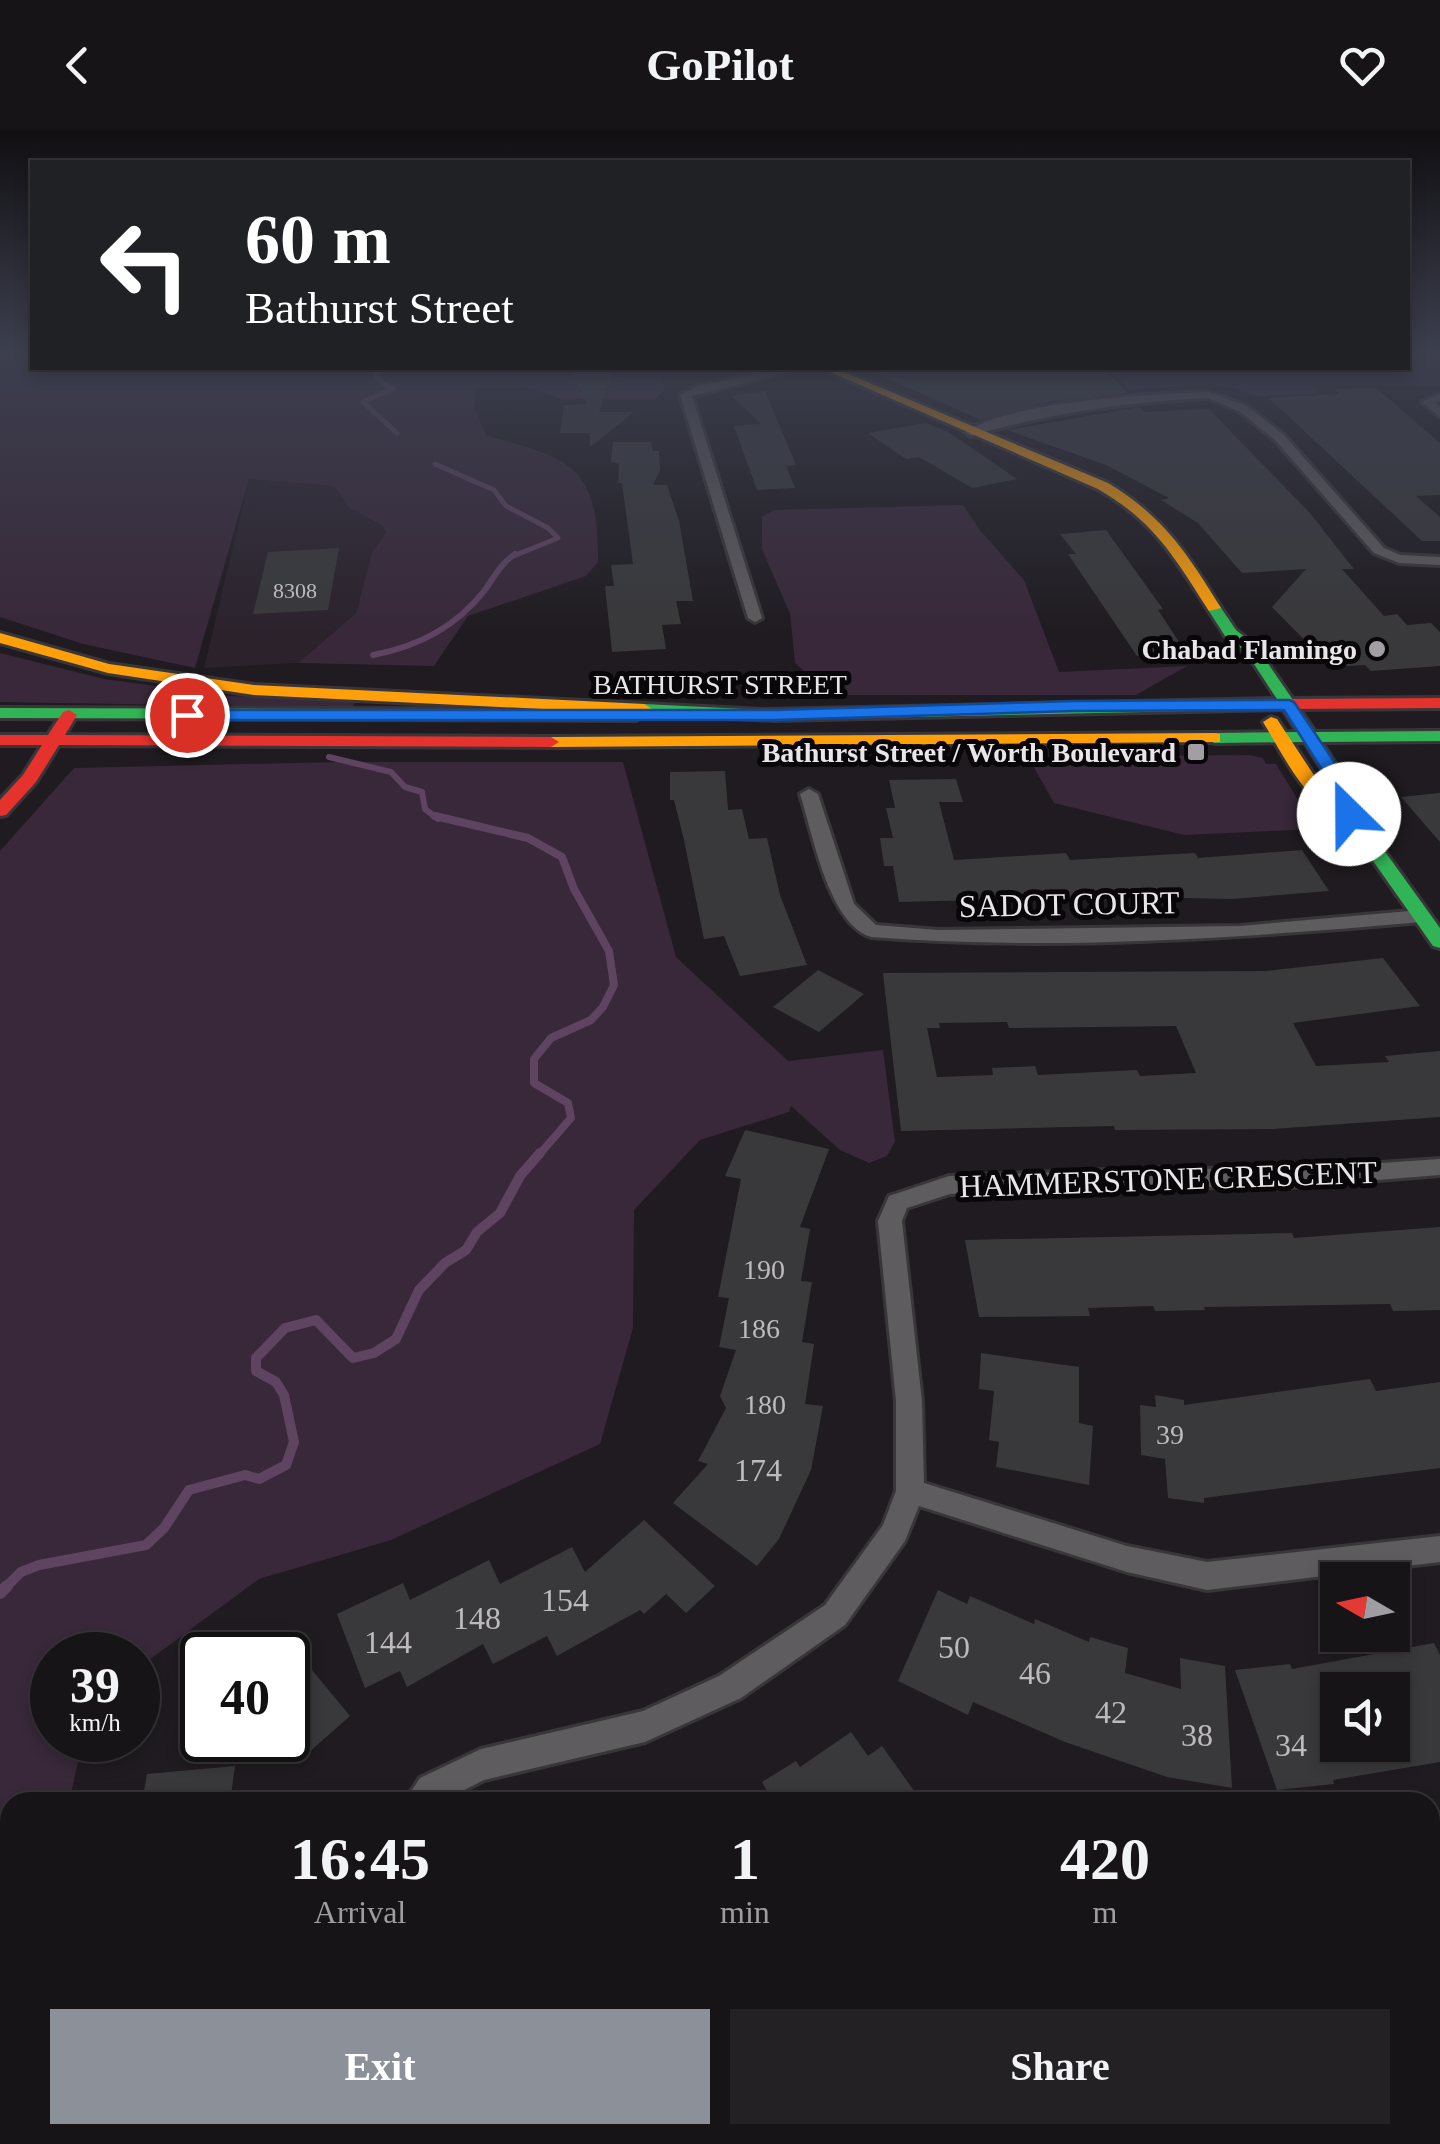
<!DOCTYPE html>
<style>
:root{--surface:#171418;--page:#242125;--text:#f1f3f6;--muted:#9e9ea2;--line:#363337;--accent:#8c9099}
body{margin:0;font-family:"Times New Roman",serif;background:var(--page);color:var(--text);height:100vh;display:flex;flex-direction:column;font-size:38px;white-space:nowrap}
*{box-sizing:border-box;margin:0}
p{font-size:32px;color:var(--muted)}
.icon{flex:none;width:55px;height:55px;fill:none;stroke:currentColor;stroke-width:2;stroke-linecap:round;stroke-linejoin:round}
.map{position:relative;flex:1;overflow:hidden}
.drawer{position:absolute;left:0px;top:1662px;width:1440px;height:352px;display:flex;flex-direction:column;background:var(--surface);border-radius:30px 30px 0 0;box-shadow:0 5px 15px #0003,0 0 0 2px var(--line)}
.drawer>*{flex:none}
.top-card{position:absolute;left:30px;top:30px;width:1380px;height:210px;border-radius:0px;box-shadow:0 5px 15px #0003,0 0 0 2px var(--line);background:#202124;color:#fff;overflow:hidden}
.needle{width:65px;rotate:279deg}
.buttons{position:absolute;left:1320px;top:1432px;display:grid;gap:20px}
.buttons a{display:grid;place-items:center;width:90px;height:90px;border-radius:0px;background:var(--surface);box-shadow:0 5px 15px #0003,0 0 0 2px var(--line);font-size:50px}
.speed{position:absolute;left:30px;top:1502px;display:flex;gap:20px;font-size:50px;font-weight:700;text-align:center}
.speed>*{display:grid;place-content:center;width:130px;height:130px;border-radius:50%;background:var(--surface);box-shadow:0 5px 15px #0003,0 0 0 2px var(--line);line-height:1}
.speed small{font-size:25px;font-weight:400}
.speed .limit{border:5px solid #111;border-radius:15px;background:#fff;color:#111}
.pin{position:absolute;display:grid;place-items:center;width:85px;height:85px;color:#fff;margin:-42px;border:5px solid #fff;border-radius:50%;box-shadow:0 2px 10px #0007}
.me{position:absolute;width:110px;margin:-55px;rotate:337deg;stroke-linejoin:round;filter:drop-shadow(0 0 8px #0008)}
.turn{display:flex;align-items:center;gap:35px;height:210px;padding:0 50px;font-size:45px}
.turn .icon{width:130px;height:130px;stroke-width:2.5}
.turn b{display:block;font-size:70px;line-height:85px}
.eta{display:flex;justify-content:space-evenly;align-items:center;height:170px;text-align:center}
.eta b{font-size:60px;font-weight:600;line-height:70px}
.primary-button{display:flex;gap:20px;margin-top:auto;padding:20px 50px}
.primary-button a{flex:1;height:115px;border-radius:0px;background:var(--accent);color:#fff;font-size:40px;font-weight:600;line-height:115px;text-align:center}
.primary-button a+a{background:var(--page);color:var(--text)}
header{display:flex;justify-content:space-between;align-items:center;height:130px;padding:0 50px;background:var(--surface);font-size:45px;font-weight:600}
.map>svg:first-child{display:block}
.built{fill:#2b222c}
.green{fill:#382839}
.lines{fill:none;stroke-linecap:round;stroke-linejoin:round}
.stream-far4{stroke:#5e4461;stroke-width:5}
.stream-far3{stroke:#5e4461;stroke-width:6}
.stream-far2{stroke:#5e4461;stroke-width:8}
.stream-far1{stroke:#5e4461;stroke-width:10}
.stream{stroke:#5e4461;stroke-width:12}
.building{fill:#39393b;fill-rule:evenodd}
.street-casing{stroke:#39363a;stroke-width:6}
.fast-casing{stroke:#39363a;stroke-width:6}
.slow-casing{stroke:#39363a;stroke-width:6}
.jam-casing{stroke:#39363a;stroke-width:6}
.street{fill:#5f5c5f;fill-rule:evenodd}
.fast{fill:#30b455;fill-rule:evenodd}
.slow{fill:#ff9f0a;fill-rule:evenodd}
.jam{fill:#e5322d;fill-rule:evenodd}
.route{fill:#1a73e8;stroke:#114b97;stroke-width:2.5}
.poi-dot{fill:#a29ea3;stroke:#090609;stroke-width:4}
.labels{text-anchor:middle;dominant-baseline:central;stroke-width:10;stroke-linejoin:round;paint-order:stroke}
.far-number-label{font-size:22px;fill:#bdbabe}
.far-poi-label{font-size:28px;font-weight:bold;fill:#e9e5e9;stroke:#090609;text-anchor:end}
.far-street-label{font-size:28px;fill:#e9e5e9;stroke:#090609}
.number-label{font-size:28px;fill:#bdbabe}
.street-label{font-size:32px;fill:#e9e5e9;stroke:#090609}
.near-number-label{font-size:32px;fill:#bdbabe}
</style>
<header><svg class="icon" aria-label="back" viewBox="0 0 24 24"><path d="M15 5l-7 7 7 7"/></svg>GoPilot<svg class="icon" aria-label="heart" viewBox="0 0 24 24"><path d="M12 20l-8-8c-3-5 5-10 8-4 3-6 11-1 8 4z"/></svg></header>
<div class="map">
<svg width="1440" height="2014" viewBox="0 0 1440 2014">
<rect width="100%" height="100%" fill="#1f1b20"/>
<polygon class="built" points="249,349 334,356 349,378 383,396 386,403 372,422 356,483 298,533 204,538"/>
<g class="green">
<path d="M 0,222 L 32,222 L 32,238 L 538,238 L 544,245 L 660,248 L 665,258 L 656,269 L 562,269 L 526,257 L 476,258 L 474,278 L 487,306 C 572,328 599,337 598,432 L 586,446 L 468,486 L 434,536 L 298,533 L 356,483 L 372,422 L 386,403 L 383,396 L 349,378 L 334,356 L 249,349 L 195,538 L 83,514 L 0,487 Z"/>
<polygon points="1408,222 1440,224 1440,257 1311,254 1319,264 1255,266 1231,257 1201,255 1129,260 1108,238 1408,238"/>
<polygon points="963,375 979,399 1024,450 1059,542 1187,536 1136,565 846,565 817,552 795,533 790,484 762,419 762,387 774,380"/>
<polygon points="0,523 104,549 230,566 356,570 352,578 0,572"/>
<polygon points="1249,625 1263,628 1266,634 1276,634 1316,699 1184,705 1054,673 1028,627"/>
<polygon points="338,632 623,632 676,827 788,931 883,920 895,1012 887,1026 869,1033 840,1020 791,976 789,982 700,1010 634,1080 633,1198 600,1314 391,1410 259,1449 138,1538 138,1525 52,1525 52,1610 83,1610 69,1672 10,1672 10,1920 0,1962 0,721 74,638"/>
</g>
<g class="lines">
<g class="stream-far4">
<polyline points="376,238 377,248 392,259 363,272 397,303"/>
<polyline points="435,334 494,360 506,376 548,398 558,408 511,427"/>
</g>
<g class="stream-far3">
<path d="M 373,525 C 416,517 456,497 484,461 C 494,448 500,434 515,424"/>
<polyline points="329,627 391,642 405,657 422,662 425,679 438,689"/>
</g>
<polyline class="stream-far2" points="435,686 528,708 562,727 574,759 609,821 614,855 603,877 591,890 551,908 534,929 534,953 568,973 571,988 538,1026"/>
<polyline class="stream-far1" points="4,1459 21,1442 39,1435 146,1415 164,1398 189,1360 245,1345 259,1349 286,1335 294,1312 284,1265 276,1252 256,1241 256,1228 285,1198 316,1190 353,1228 374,1223 396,1209 419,1160 445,1133 466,1120 477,1102 500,1083 520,1046 540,1023"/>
<polyline class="stream" points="0,1463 7,1456"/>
</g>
<g class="building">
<polygon points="570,238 614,238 599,282 634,282 590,317 590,303 560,303 564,275 587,274"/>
<polygon points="864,238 1104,238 1127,263 1047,272 981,290"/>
<polygon points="1376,258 1440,313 1440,365 1416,366 1440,387 1440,411 1422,411 1269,268 1340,264 1335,259"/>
<polygon points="765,261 796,335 786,336 795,358 757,360 734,296 761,294 732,266"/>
<polygon points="1140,277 1144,282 1209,279 1309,382 1354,439 1342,439 1384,486 1397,484 1407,495 1431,493 1440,502 1440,536 1371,541 1365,535 1331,537 1272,477 1306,439 1242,443 1198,393 1161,370 1169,368 1106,335 1007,300"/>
<polygon points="926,293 948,302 1017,349 972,358 919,327 906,329 868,303"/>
<polygon points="613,312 651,312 653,321 659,321 660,340 653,355 667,355 679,391 693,471 676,471 681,494 662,495 666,519 612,522 605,456 614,456 611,435 633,434 622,353 618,353 619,334 611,332"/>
<polygon points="1106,400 1163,479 1158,480 1187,524 1137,526 1068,424 1076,424 1060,404"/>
<polygon points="339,418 328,480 253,484 268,422"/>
<polygon points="725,641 728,680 742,679 749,709 767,708 780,765 807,835 740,846 724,806 704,809 684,710 674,670 670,670 670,642"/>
<polygon points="956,649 963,672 939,672 954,730 1066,723 1070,730 1195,723 1198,728 1302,720 1329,761 1232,769 1140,767 1097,771 1095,767 899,772 893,736 884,736 880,708 893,708 886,678 895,678 889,650"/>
<polygon points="1440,663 1440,712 1401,667"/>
<path d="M 1383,828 L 1420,876 L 1293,893 L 1316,936 L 1389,932 L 1385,926 L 1440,921 L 1440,987 L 1273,999 L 1115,1000 L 1114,996 L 901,1001 L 883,843 L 1266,841 ZM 1007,892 L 1009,898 L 1176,896 L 1196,943 L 1140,946 L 1137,940 L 1038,945 L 1035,936 L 992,938 L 993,945 L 937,947 L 927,898 L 940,898 L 939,893 Z"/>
<polygon points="818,840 864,864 819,902 773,877"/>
<polygon points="745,1000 829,1019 800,1097 810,1099 801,1151 812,1152 802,1212 814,1214 805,1274 823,1276 811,1340 779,1409 757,1436 673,1373 708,1334 698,1331 726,1278 720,1266 736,1220 719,1217 729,1168 718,1167 741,1049 725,1046"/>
<polygon points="1440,1097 1440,1180 1393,1181 1390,1174 1204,1177 1205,1180 1155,1181 1153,1176 1088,1178 1090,1186 979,1187 965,1110 1292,1103 1294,1108"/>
<polygon points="981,1223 1079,1237 1079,1293 1093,1296 1089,1355 996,1337 999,1312 989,1310 994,1261 979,1259"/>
<polygon points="1370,1249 1376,1261 1440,1252 1440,1338 1204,1368 1204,1373 1168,1368 1165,1329 1141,1325 1140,1275 1156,1277 1155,1265 1184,1270 1184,1275"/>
<polygon points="644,1390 715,1456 686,1483 666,1464 644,1484 640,1480 557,1526 547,1506 493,1534 483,1514 407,1557 400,1541 365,1558 337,1484 403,1453 410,1470 489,1430 500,1454 572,1417 585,1442"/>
<polygon points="938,1460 967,1474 970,1466 1034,1494 1035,1489 1089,1512 1090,1507 1128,1518 1125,1543 1181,1559 1180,1528 1225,1536 1232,1658 1167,1647 1065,1612 973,1572 968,1585 898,1551"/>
<polygon points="288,1511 350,1586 308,1623 288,1597"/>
<path d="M 1434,1513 L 1440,1525 L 1440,1632 L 1333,1650 L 1334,1654 L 1277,1660 L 1235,1540 L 1290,1534 L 1292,1539 ZM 1338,1560 L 1392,1560 L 1392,1615 L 1338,1615 Z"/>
<polygon points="851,1602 868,1626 882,1616 922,1672 773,1672 762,1652 796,1631 800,1637"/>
<polygon points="235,1636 230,1672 142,1672 147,1644"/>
</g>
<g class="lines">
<g class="street-casing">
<g id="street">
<polygon points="785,238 804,238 692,266 762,488 755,492 748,488 680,265 697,256"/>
<path d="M 1208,262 L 1247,276 L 1284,305 L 1384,418 L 1400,425 L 1440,427 L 1440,435 L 1399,433 L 1374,423 L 1275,310 L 1239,281 L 1208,268 C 1122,273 1054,282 971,306 L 965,302 C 1016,270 1146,265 1208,262 Z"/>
<polygon points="1440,264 1440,271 1436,273 1440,277 1440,287 1422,272"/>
<path d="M 809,659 L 818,664 L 854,774 L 876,795 L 938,800 L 1240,796 L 1421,780 L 1431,786 L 1421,792 C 1239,808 1054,821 871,807 C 828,793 813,704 800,664 Z"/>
<polygon points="1440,1029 1440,1045 1277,1058 1165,1056 950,1064 907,1078 902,1091 922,1271 924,1353 1127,1416 1207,1432 1440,1406 1440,1432 1207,1460 1127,1442 919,1376 905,1411 845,1495 741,1568 645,1612 484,1650 441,1672 404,1672 420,1648 481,1619 643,1581 719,1546 825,1475 883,1395 896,1361 896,1271 878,1091 889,1066 949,1046 1165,1038 1277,1040"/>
<rect x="365" y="2005" width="38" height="9"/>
</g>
</g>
<g class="fast-casing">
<polygon id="fast" points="1214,474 1219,475 1236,500 1256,516 1315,602 1440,601 1440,611 1321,612 1355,663 1358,684 1440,798 1440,818 1433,816 1340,684 1337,663 1305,612 1214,613 1206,608 1214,603 1298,602 1283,579 776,590 643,584 636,590 0,588 0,578 637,580 644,574 766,580 1277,569 1246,522 1225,506 1207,478"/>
</g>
<g class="slow-casing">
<g id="slow">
<path d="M 821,238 L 834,238 L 1108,353 C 1164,387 1187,423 1221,478 L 1209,481 C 1174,427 1155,392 1098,359 Z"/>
<polygon points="0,503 109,534 254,555 644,574 652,579 644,584 254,565 108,543 0,513"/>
<path d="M 1271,587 L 1277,589 L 1325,662 L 1355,680 L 1355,688 C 1315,693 1281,621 1263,592 Z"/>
<polygon points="1214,603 1220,604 1220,612 551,617 543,612 551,607"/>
</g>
</g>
<g class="jam-casing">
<g id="jam">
<polygon points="1440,568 1440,578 1283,579 1275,574 1283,569"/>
<polygon points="69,580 77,585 65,605 551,607 559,612 551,617 59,615 36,652 6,685 0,686 0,670 23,645 42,615 0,615 0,605 48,605 63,582"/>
</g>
</g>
<use href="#street" class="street"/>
<use href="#fast" class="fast"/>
<use href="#slow" class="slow"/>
<use href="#jam" class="jam"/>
</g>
<linearGradient id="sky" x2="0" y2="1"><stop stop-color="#110f12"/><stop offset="0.44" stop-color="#3c3f4e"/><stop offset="1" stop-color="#3c3f4e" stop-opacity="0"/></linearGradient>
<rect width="1440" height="504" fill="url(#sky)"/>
<polygon class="route" points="1289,570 1294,572 1355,663 1355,688 1349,689 1340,684 1337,663 1284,580 1074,581 776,590 187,590 179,585 187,580 776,580 1074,571"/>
<g class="poi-dot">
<circle cx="1377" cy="519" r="10"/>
<rect x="1186" y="612" width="20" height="20" rx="5"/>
</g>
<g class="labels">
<g class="far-number-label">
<text x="295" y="460">8308</text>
</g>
<g class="far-poi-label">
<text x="1357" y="519">Chabad Flamingo</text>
<text x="1176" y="622">Bathurst Street / Worth Boulevard</text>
</g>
<g class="far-street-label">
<text x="720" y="554">BATHURST STREET</text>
</g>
<g class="number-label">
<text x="764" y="1139">190</text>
<text x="759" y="1198">186</text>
<text x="765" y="1274">180</text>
<text x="1170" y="1304">39</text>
</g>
<g class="street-label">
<text transform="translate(1069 774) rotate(-1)">SADOT COURT</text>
<text transform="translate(1168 1049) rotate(-2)">HAMMERSTONE CRESCENT</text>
</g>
<g class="near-number-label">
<text x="758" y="1340">174</text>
<text x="565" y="1470">154</text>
<text x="477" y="1488">148</text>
<text x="388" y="1512">144</text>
<text x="954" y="1517">50</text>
<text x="1035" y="1543">46</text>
<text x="1111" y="1582">42</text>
<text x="1197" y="1605">38</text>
<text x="1291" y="1615">34</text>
</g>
</g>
</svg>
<div class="buttons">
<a><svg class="needle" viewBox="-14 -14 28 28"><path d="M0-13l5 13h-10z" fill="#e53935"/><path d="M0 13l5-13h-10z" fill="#9e9ea2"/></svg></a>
<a><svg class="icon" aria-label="sound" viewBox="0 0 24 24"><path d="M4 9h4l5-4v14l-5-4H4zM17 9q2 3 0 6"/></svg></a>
</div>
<div class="speed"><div>39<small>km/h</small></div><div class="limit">40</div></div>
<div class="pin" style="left:187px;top:585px;background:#d93025"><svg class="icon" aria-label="arrive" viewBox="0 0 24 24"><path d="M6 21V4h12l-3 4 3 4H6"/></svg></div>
<svg class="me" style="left:1349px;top:684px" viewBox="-20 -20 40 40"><circle r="19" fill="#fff"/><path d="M0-13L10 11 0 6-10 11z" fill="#1a73e8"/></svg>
<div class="top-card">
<div class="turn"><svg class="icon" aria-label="left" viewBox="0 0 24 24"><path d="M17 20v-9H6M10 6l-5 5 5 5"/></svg><div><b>60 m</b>Bathurst Street</div></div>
</div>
<section class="drawer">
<div class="eta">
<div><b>16:45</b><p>Arrival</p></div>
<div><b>1</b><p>min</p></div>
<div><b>420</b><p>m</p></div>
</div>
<div class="primary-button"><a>Exit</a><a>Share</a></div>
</section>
</div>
